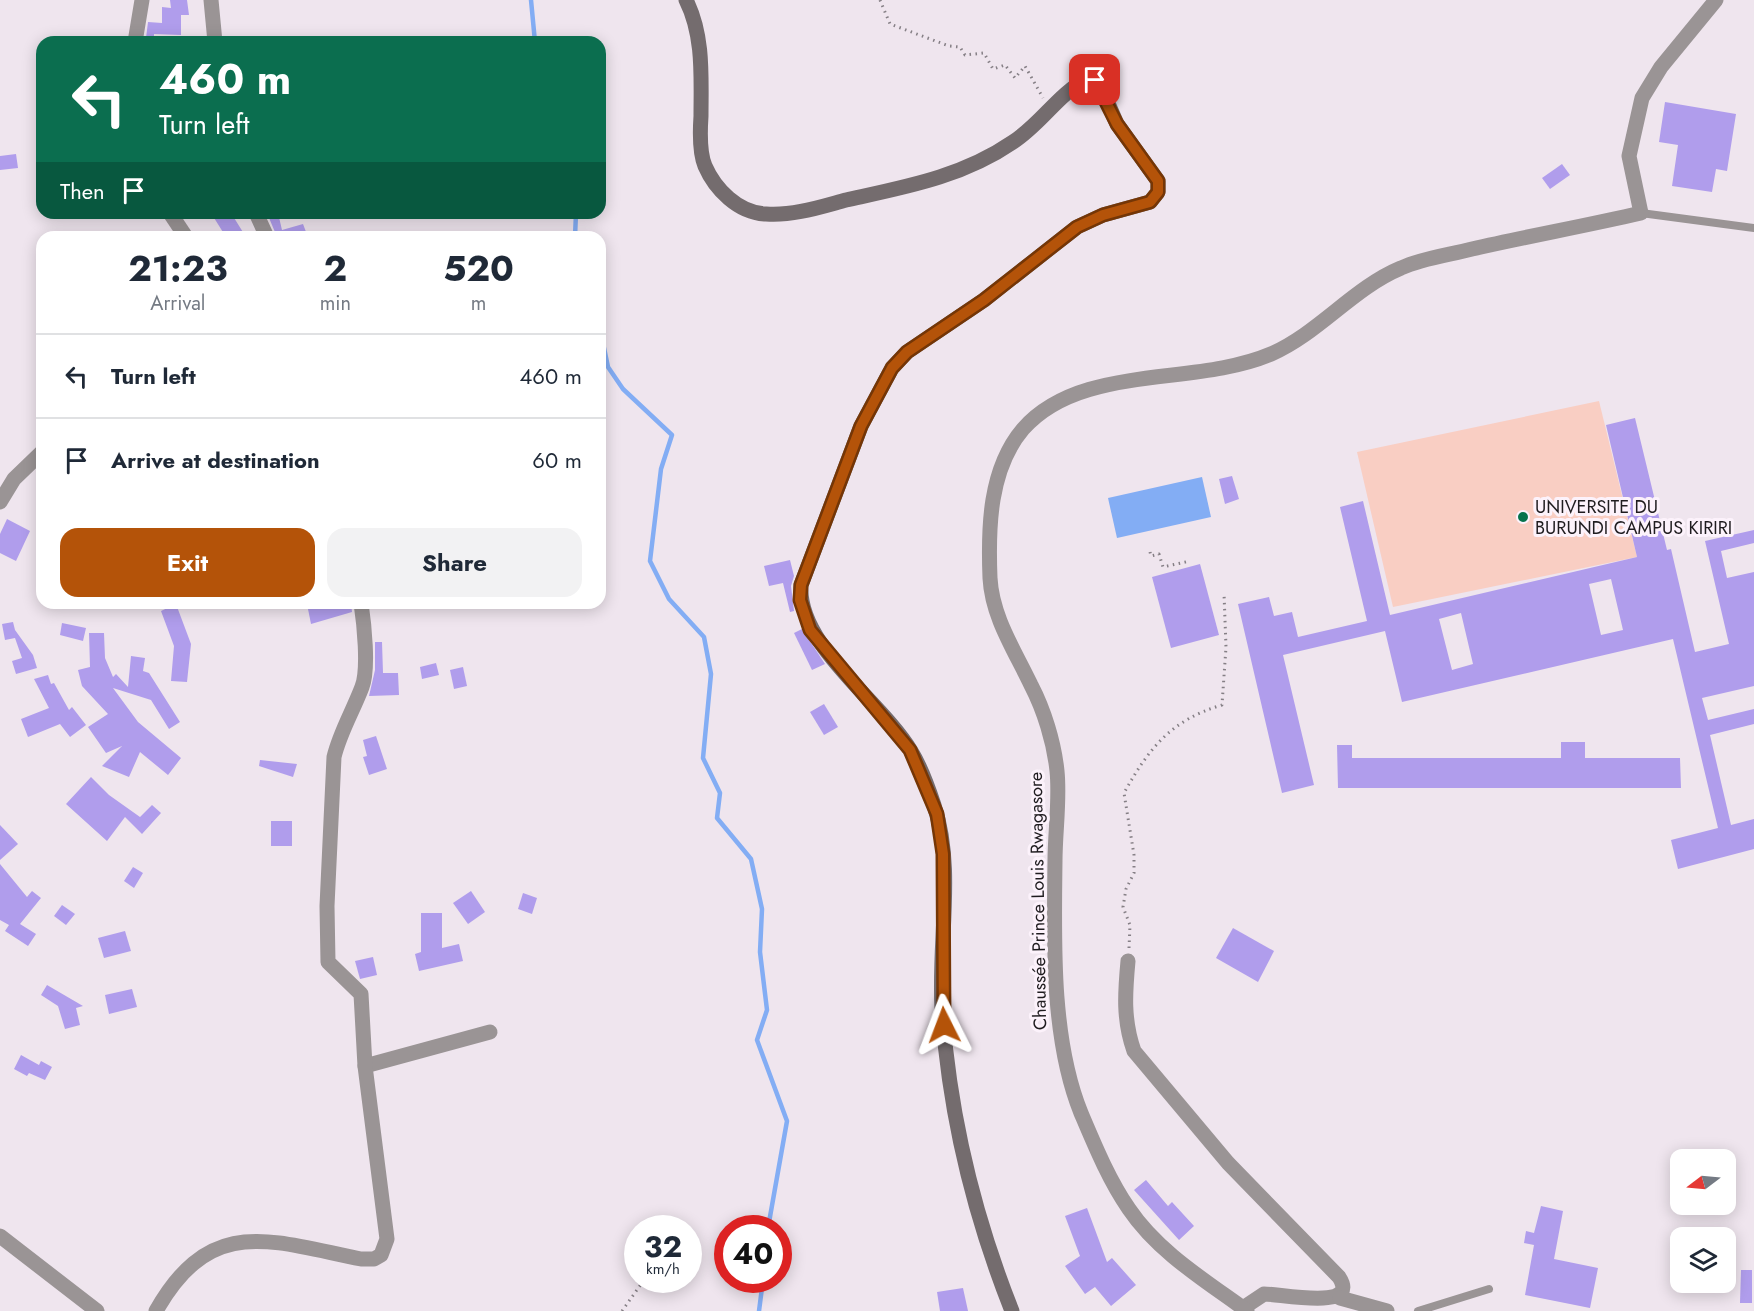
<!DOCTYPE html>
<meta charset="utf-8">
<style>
:root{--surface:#fff;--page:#f2f2f3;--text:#1f2937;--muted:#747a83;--line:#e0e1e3;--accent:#b45309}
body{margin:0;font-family:Jost,sans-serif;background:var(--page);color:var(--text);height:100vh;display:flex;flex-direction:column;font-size:22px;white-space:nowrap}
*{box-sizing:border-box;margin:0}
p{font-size:20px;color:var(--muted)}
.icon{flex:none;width:33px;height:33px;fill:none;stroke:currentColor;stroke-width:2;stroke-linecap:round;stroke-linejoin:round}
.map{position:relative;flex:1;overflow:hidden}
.panel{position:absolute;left:36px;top:231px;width:570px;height:378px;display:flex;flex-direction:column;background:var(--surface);border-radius:18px;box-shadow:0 3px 15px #0003}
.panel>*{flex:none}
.guide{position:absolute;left:36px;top:36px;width:570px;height:183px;border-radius:18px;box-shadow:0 3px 15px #0003;background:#0b6e4f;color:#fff;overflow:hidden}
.needle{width:39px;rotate:254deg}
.fabs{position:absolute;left:1670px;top:1149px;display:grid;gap:12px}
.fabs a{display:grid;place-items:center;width:66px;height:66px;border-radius:12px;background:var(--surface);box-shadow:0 3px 15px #0003;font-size:30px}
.speed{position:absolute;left:624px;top:1215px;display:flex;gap:12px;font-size:30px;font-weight:700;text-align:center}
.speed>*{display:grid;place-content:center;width:78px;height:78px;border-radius:50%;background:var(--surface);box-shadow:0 3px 15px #0003;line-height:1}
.speed small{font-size:15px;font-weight:400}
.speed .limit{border:9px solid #d22;background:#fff;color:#111}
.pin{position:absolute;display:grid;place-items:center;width:51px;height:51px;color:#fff;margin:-26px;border-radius:12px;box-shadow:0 3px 9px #0006}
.me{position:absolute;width:66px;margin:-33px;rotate:357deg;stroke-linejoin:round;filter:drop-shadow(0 0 4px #0008)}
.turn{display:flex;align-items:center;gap:21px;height:126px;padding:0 24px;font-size:27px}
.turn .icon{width:78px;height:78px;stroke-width:2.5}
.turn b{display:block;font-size:42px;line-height:51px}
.then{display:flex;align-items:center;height:57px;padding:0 24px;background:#0003;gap:12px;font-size:22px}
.eta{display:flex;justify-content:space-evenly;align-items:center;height:102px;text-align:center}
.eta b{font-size:36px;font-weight:700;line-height:42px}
.cta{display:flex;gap:12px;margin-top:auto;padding:12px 24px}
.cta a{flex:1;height:69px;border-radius:18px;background:var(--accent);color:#fff;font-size:24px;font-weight:700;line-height:69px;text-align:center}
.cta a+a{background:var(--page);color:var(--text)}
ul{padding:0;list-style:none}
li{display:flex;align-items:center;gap:18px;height:84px;padding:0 24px;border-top:2px solid var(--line)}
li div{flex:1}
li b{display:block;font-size:22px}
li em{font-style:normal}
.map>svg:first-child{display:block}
.green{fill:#f9cec3}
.water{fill:#83adf4}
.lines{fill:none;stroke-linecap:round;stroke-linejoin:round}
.stream{stroke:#83adf4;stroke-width:4.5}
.building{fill:#b09dec;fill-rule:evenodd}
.path{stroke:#857f85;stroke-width:3;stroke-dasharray:1.5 4.5;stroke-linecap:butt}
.lane{stroke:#9a9495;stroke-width:8}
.street{stroke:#9a9495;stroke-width:15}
.secondary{stroke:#746c6e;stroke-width:15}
.route-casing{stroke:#753606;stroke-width:15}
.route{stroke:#b45309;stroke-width:10}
.poi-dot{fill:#06734c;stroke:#fcf2fb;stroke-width:2}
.labels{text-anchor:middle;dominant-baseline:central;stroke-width:6;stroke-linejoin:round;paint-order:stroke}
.poi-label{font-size:18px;fill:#1f1c1f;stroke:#fcf2fb;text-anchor:start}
.street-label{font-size:18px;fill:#1f1c1f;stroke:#fcf2fb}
</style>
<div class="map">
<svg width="1754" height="1311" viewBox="0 0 1754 1311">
<rect width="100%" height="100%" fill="#efe5ee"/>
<polygon class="green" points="1599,401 1637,557 1393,607 1357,452"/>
<polygon class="water" points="1202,477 1211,517 1117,538 1108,498"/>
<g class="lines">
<g class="stream">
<polyline points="531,0 535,42"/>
<polyline points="575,237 576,213"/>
<polyline points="600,329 608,367 623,389 672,435 661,469 650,561 669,599 704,637 711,674 703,758 720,793 717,818 751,859 762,909 760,952 767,1010 757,1040 787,1121 768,1228"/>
<polyline points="759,1311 763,1280"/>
</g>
</g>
<g class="building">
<polygon points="170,0 187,0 189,15 181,15 181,35 154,34 154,38 146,38 148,22 162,23 162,7 171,8"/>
<polygon points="1665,102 1736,114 1727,171 1716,169 1712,192 1672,186 1678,145 1659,142"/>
<polygon points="16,154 18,168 0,170 0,156"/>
<polygon points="1562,164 1570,175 1550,189 1542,178"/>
<polygon points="211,213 231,213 246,237 226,237"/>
<polygon points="267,213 278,213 282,230 303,224 308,237 277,237"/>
<path d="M 1635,418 L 1667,550 L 1671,549 L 1695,652 L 1729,644 L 1705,541 L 1754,530 L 1754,543 L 1721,551 L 1727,578 L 1754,572 L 1754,686 L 1702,698 L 1708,720 L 1754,709 L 1754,724 L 1710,735 L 1731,825 L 1754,819 L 1754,849 L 1678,869 L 1671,840 L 1718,828 L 1673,639 L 1402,702 L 1385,631 L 1283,655 L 1314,785 L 1282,793 L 1238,604 L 1269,597 L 1274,616 L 1292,612 L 1298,637 L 1367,621 L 1340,507 L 1363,501 L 1390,615 L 1637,557 L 1606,425 ZM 1611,579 L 1623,630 L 1601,635 L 1589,584 ZM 1461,613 L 1473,664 L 1452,670 L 1439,619 Z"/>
<polygon points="1232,476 1239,499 1225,504 1219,479"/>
<polygon points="7,519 30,531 16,561 0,553 0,534"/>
<polygon points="790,560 794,576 791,586 794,611 790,612 783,583 769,586 764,566"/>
<polygon points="1200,564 1219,635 1171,648 1152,577"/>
<polygon points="333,603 351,603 352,612 311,624 308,609"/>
<polygon points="176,604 191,644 187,682 171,681 174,646 161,611"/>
<polygon points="13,622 15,630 33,655 37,668 16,674 12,661 22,658 15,638 5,640 2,624"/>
<polygon points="62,623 86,628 83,641 60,635"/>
<polygon points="802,629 825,664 812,670 794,633"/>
<polygon points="89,633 104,633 105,658 113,677 116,674 128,687 131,656 145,658 143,671 149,673 180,722 169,729 151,700 113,688 138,722 181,758 168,775 140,752 129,777 102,766 122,746 106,753 88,727 108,714 82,686 78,670 90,667"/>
<polygon points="375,642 382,642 383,673 398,673 399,695 369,696 375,670"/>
<polygon points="436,663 439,675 422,679 420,667"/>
<polygon points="463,667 467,686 454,689 450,670"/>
<polygon points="48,675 51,684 54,683 69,710 72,707 86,725 70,737 60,724 28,737 21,719 49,708 34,679"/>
<polygon points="824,704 838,727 824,735 810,712"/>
<polygon points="376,736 387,769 369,775 363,757 367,756 363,740"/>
<polygon points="1561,742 1585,742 1585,758 1680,758 1681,788 1338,788 1337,745 1352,745 1352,758 1561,758"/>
<polygon points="260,760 297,764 293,777 259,766"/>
<polygon points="91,777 109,795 140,817 152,805 161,813 142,834 125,817 107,841 66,804"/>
<rect x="271" y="821" width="21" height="25"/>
<polygon points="0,825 18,844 0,860"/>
<polygon points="0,864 27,897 32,891 41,898 20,924 36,934 28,946 5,931 9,925 0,920"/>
<polygon points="133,867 143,873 134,888 124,881"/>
<polygon points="471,891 485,912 468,924 453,903"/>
<polygon points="523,893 537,898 532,914 518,909"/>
<polygon points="62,905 75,914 66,925 54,916"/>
<polygon points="421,913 442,913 442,948 459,944 463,961 419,971 415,954 421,952"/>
<polygon points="1233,928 1274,951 1258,982 1216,958"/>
<polygon points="125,931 131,951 104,958 98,938"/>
<polygon points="373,957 377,975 360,979 355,961"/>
<polygon points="47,985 83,1006 76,1008 80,1025 65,1029 58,1006 41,995"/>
<polygon points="132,989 137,1007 109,1014 105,995"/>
<polygon points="21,1055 39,1065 41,1061 52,1067 45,1080 29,1073 27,1076 14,1069"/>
<polygon points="1146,1180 1168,1206 1172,1202 1194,1226 1179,1240 1134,1190"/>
<polygon points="1541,1206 1563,1211 1554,1259 1598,1268 1590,1308 1525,1295 1534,1245 1524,1243 1526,1231 1534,1233"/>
<polygon points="1087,1208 1107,1262 1112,1258 1136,1285 1111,1306 1095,1287 1085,1294 1065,1266 1080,1256 1065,1216"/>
<polygon points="1741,1270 1752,1270 1752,1303 1740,1303"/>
<polygon points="963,1288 968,1311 940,1311 937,1292"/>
</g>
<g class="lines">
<g class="path">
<polyline points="880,0 890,24 949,46 960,47 965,55 984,53 993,69 1005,65 1015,78 1025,66 1043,98"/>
<polyline points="1150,552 1151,556 1159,554 1163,567 1190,561"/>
<path d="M 1129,948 L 1130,925 L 1123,907 L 1126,889 L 1134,873 L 1134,855 L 1124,793 C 1149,748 1171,720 1222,705 L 1226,647 L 1224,593"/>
<polyline points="622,1311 644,1280"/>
</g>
<g class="lane">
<polyline points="1641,213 1754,228"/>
<polyline points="1418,1311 1489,1289"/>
</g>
<g class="street">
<polyline points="211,0 215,42"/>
<polyline points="135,42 142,0"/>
<polyline points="170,213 186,237"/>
<polyline points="256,213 267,237"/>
<polyline points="0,502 14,479 42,452"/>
<path d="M 1128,961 C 1125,993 1123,1020 1134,1051 L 1228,1163 L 1339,1277 C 1361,1311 1282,1294 1264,1294 L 1243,1308"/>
<polyline points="365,1066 490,1032"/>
<polyline points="0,1236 97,1311"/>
<polyline points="1340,1298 1387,1311"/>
<path d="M 156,1311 C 211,1214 270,1241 361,1259 L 374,1259 L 381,1255 L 387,1239 L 365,1066 L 361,994 L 328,962 L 327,906 L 334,757 C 340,732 353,711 362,687 C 369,669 364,623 361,603"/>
<path d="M 1247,1311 C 1206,1281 1158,1252 1129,1209 C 1109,1180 1095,1146 1081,1113 C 1051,1039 1054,942 1055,861 C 1055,832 1060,800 1057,771 C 1054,742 1044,710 1031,685 C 1015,651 992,617 990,578 C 988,528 989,469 1023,429 C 1081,363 1194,387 1271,354 C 1319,333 1353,288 1401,268 C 1423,258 1449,255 1472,249 C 1529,236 1585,226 1641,213 L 1629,156 L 1642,98 L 1661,67 L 1716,0"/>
</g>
<path class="secondary" d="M 686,0 C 704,36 701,77 701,116 C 700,131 699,152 705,166 C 715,189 738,213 766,214 C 793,216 820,207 846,200 C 905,187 962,177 1013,142 C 1042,123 1057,95 1088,78 L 1100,85 L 1117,124 L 1158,181 L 1158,192 L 1150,202 L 1103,215 L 1077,227 L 984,300 L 907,352 L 892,368 L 861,426 L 801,585 C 797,645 881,701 911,751 C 921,767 928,787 934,805 C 955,869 938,941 942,1008 C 949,1113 973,1213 1012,1311"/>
</g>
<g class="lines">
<g class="route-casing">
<polyline id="route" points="944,1025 943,854 937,814 910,750 810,630 800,600 801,585 861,426 892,368 907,352 984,300 1077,227 1103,215 1150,202 1158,192 1158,181 1117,124 1095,80"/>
</g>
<use href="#route" class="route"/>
</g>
<circle class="poi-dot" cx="1523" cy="517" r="6"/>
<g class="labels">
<g class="poi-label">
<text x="1535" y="507">UNIVERSITE DU<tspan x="1535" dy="21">BURUNDI CAMPUS KIRIRI</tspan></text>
</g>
<g class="street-label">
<text transform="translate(1038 901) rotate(-91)">Chaussée Prince Louis Rwagasore</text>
</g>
</g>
</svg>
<div class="fabs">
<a><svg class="needle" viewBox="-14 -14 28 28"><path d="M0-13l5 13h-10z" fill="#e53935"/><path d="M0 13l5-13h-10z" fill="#747a83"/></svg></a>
<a><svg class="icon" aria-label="layers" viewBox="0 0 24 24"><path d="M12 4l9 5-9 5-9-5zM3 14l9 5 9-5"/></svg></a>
</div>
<div class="speed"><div>32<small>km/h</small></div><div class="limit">40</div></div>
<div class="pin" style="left:1095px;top:80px;background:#d93025"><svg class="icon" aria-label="arrive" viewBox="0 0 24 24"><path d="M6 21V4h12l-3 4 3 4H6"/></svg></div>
<svg class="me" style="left:944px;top:1025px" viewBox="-20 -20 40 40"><path d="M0-17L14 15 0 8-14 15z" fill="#b45309" stroke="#fff" stroke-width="4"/></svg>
<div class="guide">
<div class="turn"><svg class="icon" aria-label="left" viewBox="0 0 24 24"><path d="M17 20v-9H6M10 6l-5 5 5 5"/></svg><div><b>460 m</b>Turn left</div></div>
<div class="then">Then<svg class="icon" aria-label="arrive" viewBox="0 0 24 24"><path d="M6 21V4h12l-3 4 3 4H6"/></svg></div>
</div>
<section class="panel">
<div class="eta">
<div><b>21:23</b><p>Arrival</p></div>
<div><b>2</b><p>min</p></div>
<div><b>520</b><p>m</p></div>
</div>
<ul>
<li><svg class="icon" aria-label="left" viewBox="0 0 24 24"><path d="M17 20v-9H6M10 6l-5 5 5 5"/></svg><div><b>Turn left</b></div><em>460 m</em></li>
<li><svg class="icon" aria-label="arrive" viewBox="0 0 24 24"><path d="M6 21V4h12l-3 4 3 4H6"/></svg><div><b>Arrive at destination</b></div><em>60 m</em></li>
</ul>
<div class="cta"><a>Exit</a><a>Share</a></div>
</section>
</div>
